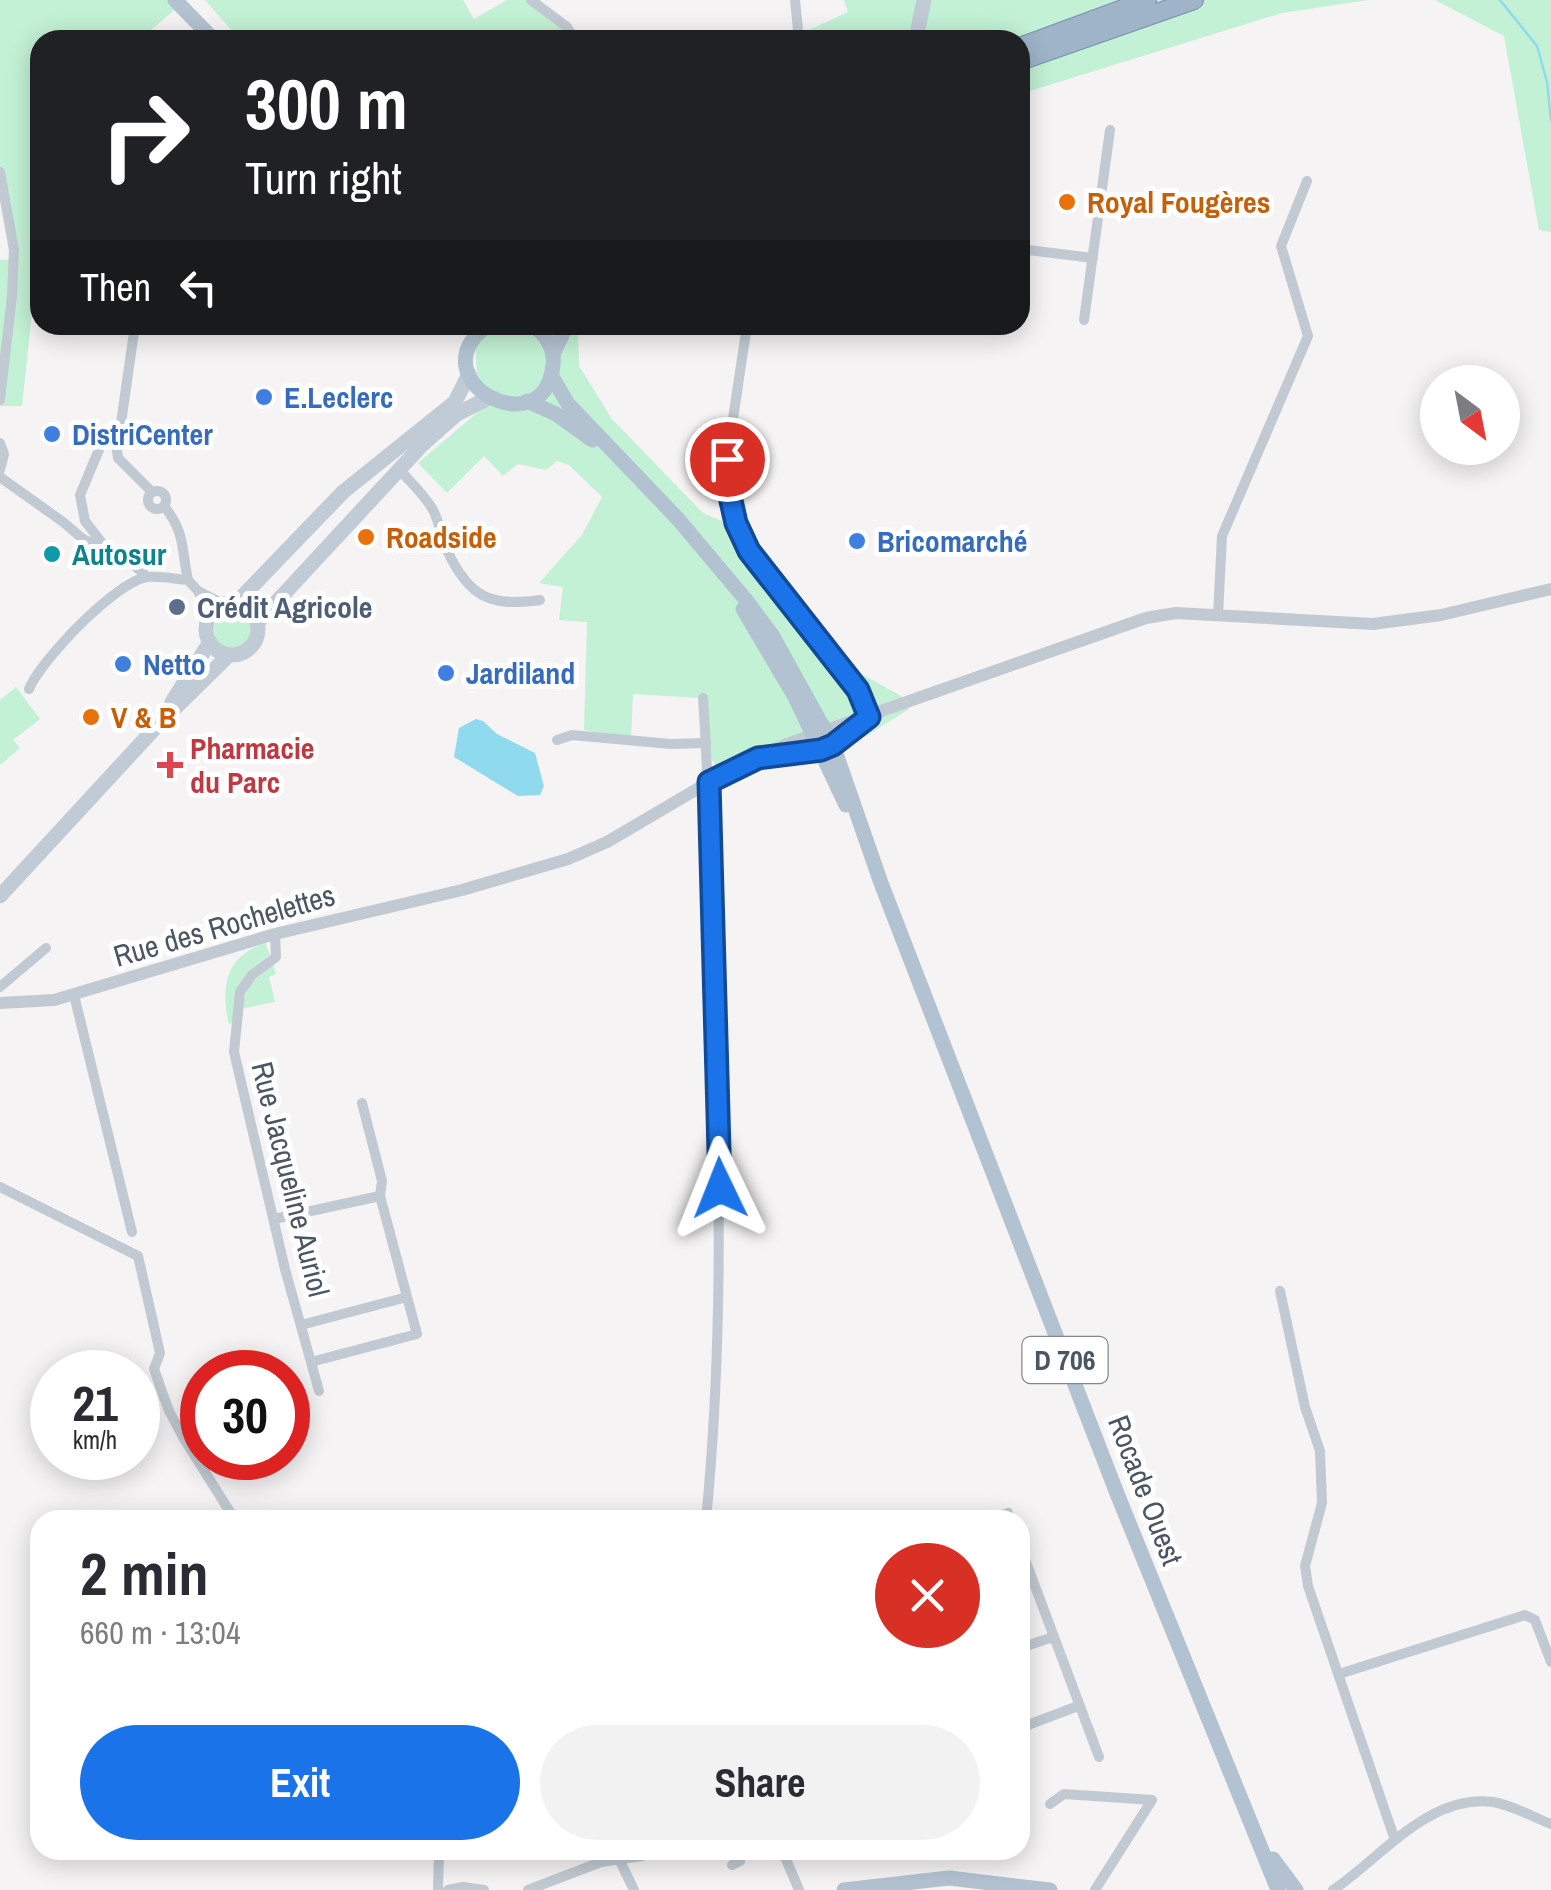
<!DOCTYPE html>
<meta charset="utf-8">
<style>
:root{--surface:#fff;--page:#f2f2f3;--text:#2b2b33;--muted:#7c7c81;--accent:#1a73e8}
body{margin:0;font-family:"Archivo Narrow",sans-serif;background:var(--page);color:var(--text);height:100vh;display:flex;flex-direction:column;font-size:38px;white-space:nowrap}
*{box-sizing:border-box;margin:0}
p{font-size:32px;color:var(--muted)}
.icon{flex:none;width:55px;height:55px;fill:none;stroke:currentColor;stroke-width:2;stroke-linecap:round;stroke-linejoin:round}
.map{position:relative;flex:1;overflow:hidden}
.sheet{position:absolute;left:30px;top:1510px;width:1000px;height:350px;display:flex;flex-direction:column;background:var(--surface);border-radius:30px;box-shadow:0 5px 25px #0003}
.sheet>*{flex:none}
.top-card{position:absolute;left:30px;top:30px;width:1000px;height:305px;border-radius:30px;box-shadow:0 5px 25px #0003;background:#202124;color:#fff;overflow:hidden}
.needle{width:65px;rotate:148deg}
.buttons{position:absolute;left:1420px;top:365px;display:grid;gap:20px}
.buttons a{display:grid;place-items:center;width:100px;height:100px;border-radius:50%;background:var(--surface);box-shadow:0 5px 25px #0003;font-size:50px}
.speed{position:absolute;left:30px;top:1350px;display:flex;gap:20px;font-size:50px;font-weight:700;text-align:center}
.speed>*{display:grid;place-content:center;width:130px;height:130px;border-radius:50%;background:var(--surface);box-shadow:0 5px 25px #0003;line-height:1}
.speed small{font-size:25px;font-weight:400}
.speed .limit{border:15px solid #d22;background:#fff;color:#111}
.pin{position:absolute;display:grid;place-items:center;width:85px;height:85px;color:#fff;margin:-42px;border:5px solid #fff;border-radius:50%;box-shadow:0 2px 10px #0007}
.me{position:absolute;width:110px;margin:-55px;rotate:358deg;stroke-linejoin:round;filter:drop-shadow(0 0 8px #0008)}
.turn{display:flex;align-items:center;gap:35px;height:210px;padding:0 50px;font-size:45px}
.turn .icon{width:130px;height:130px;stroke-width:2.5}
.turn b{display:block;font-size:70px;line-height:85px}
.then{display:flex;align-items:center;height:95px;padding:0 50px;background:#0003;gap:20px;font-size:38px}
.round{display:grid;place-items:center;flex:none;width:105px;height:105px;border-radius:52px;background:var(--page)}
.headline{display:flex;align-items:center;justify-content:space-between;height:170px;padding:0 50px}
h1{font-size:60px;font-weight:700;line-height:75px}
.cta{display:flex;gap:20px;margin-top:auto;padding:20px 50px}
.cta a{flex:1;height:115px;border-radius:60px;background:var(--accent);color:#fff;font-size:40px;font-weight:700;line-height:115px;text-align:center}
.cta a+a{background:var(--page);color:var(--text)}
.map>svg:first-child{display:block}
.green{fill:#c3f1d5}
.water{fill:#90daee}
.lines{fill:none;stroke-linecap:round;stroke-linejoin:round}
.stream{stroke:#90daee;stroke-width:2.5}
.trunk-casing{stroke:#7690ad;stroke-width:20}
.minor{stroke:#c1cad2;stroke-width:10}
.tertiary{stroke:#c1cad2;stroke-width:12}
.secondary{stroke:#c1cbd6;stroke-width:15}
.primary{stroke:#b3c2d1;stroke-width:15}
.trunk{stroke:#9fb4c9;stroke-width:18}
.route-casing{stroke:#114b97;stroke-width:25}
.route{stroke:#1a73e8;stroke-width:18}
.food-dot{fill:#e8710a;stroke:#fff;stroke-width:4}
.shop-dot{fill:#3f7fe0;stroke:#fff;stroke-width:4}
.culture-dot{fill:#0f9aa8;stroke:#fff;stroke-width:4}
.service-dot{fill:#5c6f8a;stroke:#fff;stroke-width:4}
.health-dot{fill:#e0444e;stroke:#fff;stroke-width:4}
.labels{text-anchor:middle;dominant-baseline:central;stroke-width:10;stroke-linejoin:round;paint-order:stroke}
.shield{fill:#fff;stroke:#808990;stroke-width:2.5}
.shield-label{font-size:28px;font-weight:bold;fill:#4a5661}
.food-label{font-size:30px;font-weight:bold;fill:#c56008;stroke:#fff;text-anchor:start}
.shop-label{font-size:30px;font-weight:bold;fill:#366cbe;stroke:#fff;text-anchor:start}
.culture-label{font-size:30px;font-weight:bold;fill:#0d838f;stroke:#fff;text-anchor:start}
.service-label{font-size:30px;font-weight:bold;fill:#4e5e75;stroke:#fff;text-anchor:start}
.health-label{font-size:30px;font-weight:bold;fill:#be3a42;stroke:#fff;text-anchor:start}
.street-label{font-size:30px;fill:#4a5661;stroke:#fff}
</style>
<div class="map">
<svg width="1551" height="1890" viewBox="0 0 1551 1890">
<rect width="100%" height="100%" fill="#f5f3f3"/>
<g class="green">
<polygon points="0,0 186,0 139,40 40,40 40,238 22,406 0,406 0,260 13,259 0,200"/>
<polygon points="205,0 463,0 474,19 507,0 539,0 580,40 240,40"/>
<polygon points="844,0 1368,0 1282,13 1020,94 1020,40 806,40 805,32 848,12"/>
<polygon points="1435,0 1551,0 1551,232 1539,230 1504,36"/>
<polygon points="474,325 583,325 578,329 579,366 612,419 703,513 752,534 826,635 860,673 901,696 909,709 852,745 722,779 702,740 700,698 633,694 631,738 584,730 587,622 559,620 563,587 539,583 582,535 602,497 569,465 557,461 546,470 518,464 503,476 484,456 447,493 418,463 479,411"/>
<circle cx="233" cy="629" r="19"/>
<polygon points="16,687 40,719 13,740 20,748 0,765 0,700"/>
<path d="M 265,943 L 270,954 L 249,972 L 233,1023 L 229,1024 C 220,987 226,956 265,943 Z"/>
<polygon points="273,965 276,974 269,977 275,1002 241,1009 249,985"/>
</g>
<polygon class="water" points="476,719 483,721 497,734 535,753 544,786 540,795 518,796 454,757 459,728"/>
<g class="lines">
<polyline class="stream" points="1500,0 1537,46 1547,82 1551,120"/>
<g class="trunk-casing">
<g id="trunk">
<polyline points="1020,47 1147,0"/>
<polyline points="1020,61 1194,0"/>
</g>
</g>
<g class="minor">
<polyline points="531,0 567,27 575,40"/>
<polyline points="795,0 799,40"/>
<polyline points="0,172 14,250 12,296 0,400"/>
<polyline points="1020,249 1093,258"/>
<polyline points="1084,320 1110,130"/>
<polyline points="135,325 117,451 118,458 152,492"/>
<polyline points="747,325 727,459 729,491 736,523 749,551 858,690 869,717"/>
<polyline points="0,443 4,454 0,470"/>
<path d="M 399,469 C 410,482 427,497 434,512 C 440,524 441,538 447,550 C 469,598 491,607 540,600"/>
<polyline points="0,477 63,522 83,539 125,557 147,577"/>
<circle cx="157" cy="500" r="9"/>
<path d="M 164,506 C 186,534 181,548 188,580"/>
<polyline points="105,547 85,521 80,495 106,433 118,426"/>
<polyline points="198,591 223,604"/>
<polyline points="1218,615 1222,536 1308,336 1281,246 1307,181"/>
<path d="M 29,689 C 41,660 117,580 148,577 C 161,576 176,579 188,580 L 198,591 L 210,616"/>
<path d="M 703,698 C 710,799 711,900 714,1002 C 720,1175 723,1347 706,1520"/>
<polyline points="557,740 572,735 671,744 706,743"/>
<polyline points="275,934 276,957 252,975 240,992 234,1052 285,1269 319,1391"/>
<polyline points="0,987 46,948"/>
<polyline points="74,995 132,1232"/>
<polyline points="0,1187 138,1256 160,1353 154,1369 169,1411 183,1437 235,1520"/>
<polyline points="274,1219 380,1196 382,1181 362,1103"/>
<polyline points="1280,1291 1305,1407 1320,1451 1322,1503 1305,1566 1308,1586 1395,1840"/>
<polyline points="301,1325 407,1297"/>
<polyline points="311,1362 417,1334 380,1196"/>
<polyline points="988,1520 1008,1513 1011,1520"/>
<polyline points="1020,1546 1099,1757"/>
<polyline points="1020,1648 1053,1637"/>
<polyline points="1339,1674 1525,1615 1535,1620 1551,1662"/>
<polyline points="1020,1728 1078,1706"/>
<polyline points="1050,1804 1064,1794 1152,1800 1095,1890"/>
<polyline points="782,1850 799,1890"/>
<polyline points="619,1859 634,1890"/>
<polyline points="732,1865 740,1861 736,1850"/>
<polyline points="438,1890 439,1850"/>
<polyline points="448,1890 463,1887 484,1890"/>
<polyline points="528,1890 601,1862 642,1856 659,1850"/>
<path d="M 1333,1890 C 1381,1858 1428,1794 1493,1802 C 1512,1805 1533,1817 1551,1824"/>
</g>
<g class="tertiary">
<polyline points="773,756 821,750 863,721"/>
<polyline points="0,1003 54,1000 275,934 462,890 568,859 607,842 709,782 787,744 1146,618 1176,613 1373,624 1441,615 1551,589"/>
</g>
<g class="secondary">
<polyline points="920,40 918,29 924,0"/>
<polyline points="236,603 343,492 455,402 469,374"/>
<circle cx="232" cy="629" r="26"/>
<polyline points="257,623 422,445 457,414 488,398"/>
<polyline points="172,702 210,642"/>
<polyline points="0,896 156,727 229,655"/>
</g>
<g class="primary">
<polyline points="175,0 214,40"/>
<path d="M 488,325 C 414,379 545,449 553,365 C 555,349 546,334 532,325"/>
<polyline points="553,354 567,325"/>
<polyline points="551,375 568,404 678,519 746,600 772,635 833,745 881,883 1118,1496 1278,1890"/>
<polyline points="527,401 556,414 592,440"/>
<polyline points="743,609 795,697 846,805"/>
<polyline points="1273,1859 1296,1890"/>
<polyline points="844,1890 949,1878 1050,1890"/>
</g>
<use href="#trunk" class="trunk"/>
</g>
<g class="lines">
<g class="route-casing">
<polyline id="route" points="720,1188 709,782 758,758 821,750 833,745 869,717 858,690 749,551 736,523 729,492 727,459"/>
</g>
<use href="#route" class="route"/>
</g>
<g class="food-dot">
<circle cx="1067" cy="202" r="10"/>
<circle cx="366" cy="537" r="10"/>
<circle cx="91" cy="717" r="10"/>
</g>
<g class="shop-dot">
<circle cx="264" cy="397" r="10"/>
<circle cx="52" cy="434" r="10"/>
<circle cx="857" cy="541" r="10"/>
<circle cx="123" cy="664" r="10"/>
<circle cx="446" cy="673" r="10"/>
</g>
<circle class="culture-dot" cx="52" cy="554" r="10"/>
<circle class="service-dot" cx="177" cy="607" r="10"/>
<path class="health-dot" d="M165 750h10v10h10v10h-10v10h-10v-10h-10v-10h10z"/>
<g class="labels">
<rect class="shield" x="1022.5" y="1337" width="85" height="46" rx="8"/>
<g class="shield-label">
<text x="1065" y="1360">D 706</text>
</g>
<g class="food-label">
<text x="1087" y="202">Royal Fougères</text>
<text x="386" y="537">Roadside</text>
<text x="111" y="717">V &amp; B</text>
</g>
<g class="shop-label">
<text x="284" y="397">E.Leclerc</text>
<text x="72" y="434">DistriCenter</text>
<text x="877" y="541">Bricomarché</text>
<text x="143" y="664">Netto</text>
<text x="466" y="673">Jardiland</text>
</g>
<g class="culture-label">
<text x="72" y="554">Autosur</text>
</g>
<g class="service-label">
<text x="197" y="607">Crédit Agricole</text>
</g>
<g class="health-label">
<text x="190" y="748">Pharmacie<tspan x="190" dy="34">du Parc</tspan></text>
</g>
<g class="street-label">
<text transform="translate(224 925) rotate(-16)">Rue des Rochelettes</text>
<text transform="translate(291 1179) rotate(76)">Rue Jacqueline Auriol</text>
<text transform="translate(1146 1490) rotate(69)">Rocade Ouest</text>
</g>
</g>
</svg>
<div class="buttons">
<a><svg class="needle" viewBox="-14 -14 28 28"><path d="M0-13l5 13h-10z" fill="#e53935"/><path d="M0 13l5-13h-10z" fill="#7c7c81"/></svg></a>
</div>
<div class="speed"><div>21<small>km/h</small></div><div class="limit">30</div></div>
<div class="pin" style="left:727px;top:459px;background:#d93025"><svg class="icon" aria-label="arrive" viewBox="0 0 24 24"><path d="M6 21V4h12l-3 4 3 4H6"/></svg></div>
<svg class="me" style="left:720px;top:1188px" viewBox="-20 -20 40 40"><path d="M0-17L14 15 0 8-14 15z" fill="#1a73e8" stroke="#fff" stroke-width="4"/></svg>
<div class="top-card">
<div class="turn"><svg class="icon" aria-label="right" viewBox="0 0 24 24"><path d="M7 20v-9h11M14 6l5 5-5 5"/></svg><div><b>300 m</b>Turn right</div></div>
<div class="then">Then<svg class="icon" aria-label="left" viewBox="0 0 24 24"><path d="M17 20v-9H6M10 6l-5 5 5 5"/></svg></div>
</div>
<section class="sheet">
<div class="headline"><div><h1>2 min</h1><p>660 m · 13:04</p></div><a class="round" style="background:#d93025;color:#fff"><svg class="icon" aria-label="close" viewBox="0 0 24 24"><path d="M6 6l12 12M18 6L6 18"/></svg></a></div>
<div class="cta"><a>Exit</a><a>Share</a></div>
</section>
</div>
